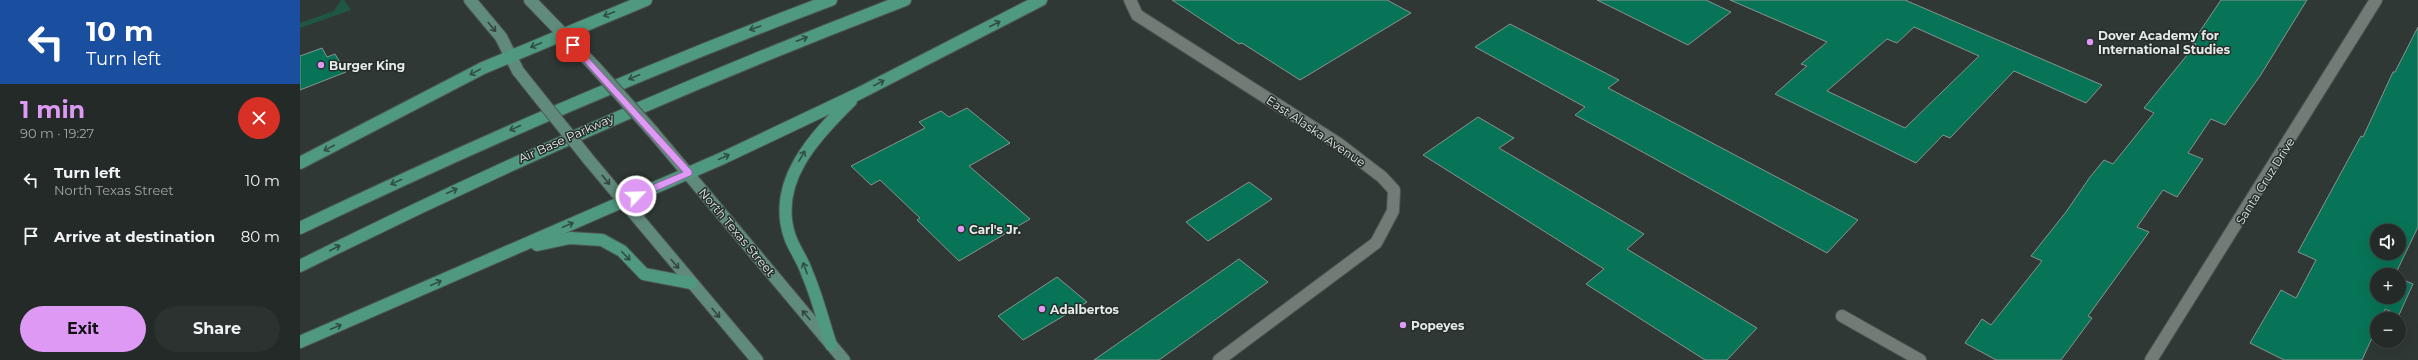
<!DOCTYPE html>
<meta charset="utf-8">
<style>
:root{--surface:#232a27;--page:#2b322f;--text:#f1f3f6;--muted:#a3a7a7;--line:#404644;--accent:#dd99f3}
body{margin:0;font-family:Montserrat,sans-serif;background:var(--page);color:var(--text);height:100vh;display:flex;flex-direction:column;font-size:15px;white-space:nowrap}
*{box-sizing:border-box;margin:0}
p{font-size:13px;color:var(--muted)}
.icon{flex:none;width:22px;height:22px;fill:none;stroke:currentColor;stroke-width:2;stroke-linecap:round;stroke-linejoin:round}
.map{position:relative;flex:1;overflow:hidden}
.drawer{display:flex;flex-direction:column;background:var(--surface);width:300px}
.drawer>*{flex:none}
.banner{background:#1a4fa0;color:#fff;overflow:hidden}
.tools{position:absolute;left:2070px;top:224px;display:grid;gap:8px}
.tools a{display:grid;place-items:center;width:36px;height:36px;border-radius:50%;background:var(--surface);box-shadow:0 4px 16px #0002,0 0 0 1px var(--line);font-size:20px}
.pin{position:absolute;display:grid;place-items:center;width:34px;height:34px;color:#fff;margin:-17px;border-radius:8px;box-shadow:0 2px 6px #0006}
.me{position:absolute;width:44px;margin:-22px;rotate:66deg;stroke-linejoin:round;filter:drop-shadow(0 0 3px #0008)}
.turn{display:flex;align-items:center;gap:14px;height:84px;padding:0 20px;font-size:18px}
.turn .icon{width:52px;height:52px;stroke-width:2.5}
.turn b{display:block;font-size:28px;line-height:34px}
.round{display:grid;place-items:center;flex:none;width:42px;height:42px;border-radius:21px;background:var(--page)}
.head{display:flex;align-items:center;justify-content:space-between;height:68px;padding:0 20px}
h1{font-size:24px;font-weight:700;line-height:30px;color:var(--accent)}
.action{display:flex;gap:8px;margin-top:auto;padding:8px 20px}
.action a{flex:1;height:46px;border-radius:24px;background:var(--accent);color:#111;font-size:16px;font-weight:700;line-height:46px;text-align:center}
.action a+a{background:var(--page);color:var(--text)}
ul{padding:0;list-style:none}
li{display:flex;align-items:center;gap:12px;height:56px;padding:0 20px}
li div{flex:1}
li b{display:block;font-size:15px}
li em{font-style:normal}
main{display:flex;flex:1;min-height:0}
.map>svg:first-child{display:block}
.green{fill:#1f5744}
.building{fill:#087457;stroke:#88938e;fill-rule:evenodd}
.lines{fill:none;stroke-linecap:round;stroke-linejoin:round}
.street-casing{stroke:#4d5551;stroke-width:14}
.secondary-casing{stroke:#4d5551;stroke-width:14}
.primary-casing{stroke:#4d5551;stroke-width:14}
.street{stroke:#717c77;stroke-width:12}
.secondary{stroke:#608a7c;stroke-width:12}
.primary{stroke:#4e9980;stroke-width:12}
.secondary-bridge-casing{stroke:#4d5551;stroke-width:14;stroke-linecap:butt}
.secondary-bridge{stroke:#608a7c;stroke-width:12}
.oneway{stroke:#314e44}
.oneway2{stroke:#34453e}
.route{fill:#dd99f3;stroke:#90639e}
.poi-dot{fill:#dd99f3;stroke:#252e2a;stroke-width:1.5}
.labels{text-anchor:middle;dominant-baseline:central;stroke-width:3;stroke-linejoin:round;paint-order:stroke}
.poi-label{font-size:12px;font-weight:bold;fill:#e5ebe8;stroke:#252e2a;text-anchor:start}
.street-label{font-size:12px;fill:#e5ebe8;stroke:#252e2a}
</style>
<main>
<section class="drawer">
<div class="banner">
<div class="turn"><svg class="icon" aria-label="left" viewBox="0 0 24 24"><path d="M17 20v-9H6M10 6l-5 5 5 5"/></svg><div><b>10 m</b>Turn left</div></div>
</div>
<div class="head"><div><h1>1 min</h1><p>90 m · 19:27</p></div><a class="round" style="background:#d93025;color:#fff"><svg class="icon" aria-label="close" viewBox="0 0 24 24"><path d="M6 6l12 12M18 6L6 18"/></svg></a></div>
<ul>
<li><svg class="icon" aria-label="left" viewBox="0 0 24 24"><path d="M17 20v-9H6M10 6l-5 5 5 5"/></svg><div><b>Turn left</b><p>North Texas Street</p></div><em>10 m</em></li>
<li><svg class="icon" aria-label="arrive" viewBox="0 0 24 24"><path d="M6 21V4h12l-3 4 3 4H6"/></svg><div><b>Arrive at destination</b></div><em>80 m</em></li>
</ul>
<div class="action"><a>Exit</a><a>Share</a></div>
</section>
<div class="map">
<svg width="2118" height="360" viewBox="0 0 2118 360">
<rect width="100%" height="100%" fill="#2f3834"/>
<polygon class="green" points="41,0 44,0 51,10 0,28 0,23 34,11"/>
<g class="building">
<polygon points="872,0 1087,0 1111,13 1000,80 942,43 939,44"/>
<polygon points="1297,0 1406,0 1431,12 1388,45"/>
<path d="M 1430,0 L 1605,0 L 1802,85 L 1786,103 L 1714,71 L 1650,138 L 1643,135 L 1616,163 L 1475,94 L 1507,66 L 1501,64 L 1527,42 ZM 1614,27 L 1679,56 L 1605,128 L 1527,91 L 1587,39 L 1597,43 Z"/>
<polygon points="1921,0 2007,0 1960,76 1925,125 1911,119 1888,153 1903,159 1877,197 1863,190 1837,227 1849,232 1788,316 1792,318 1761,360 1696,360 1665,343 1682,319 1691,325 1742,261 1731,256 1766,212 1790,177 1804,160 1813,164 1854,113 1844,108 1896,44 1892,43"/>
<polygon points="1210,24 1319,80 1308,88 1558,220 1527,253 1275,115 1285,107 1175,47"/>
<path d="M 2118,27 L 2118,227 L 2095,275 L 2077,275 L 2077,297 L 2099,297 L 2099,278 L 2113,284 L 2099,315 L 2085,309 L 2081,319 L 2077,319 L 2077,327 L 2062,360 L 1984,360 L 1950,343 L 1981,290 L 1996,298 L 2016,260 L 1998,252 L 2061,136 L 2063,137 L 2093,72 L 2095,72 ZM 2077,231 L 2099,231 L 2099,253 L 2077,253 Z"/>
<polygon points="22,48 27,57 35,54 46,72 0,90 0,56"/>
<polygon points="667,108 710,143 669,166 730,219 659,261 617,220 620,218 580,180 571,185 551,166 625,128 619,122 641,111 649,117"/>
<polygon points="1178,117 1214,138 1199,148 1344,234 1327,249 1457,328 1427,360 1405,360 1286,284 1304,269 1123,155"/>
<polygon points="949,182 972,199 908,241 886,222"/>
<polygon points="939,259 968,282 859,360 794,360"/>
<polygon points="757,277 787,302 723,340 698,316"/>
</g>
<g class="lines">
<g class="street-casing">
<g id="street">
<polyline points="830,0 837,15 1039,144 1082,177 1094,190 1093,211 1076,243 919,360"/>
<polyline points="1542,316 1620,360"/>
<polyline points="1851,360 2076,0"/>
</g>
</g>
<g class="secondary-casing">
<g id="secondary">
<polyline points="170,0 201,37 218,71 234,91"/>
<polyline points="230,0 295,67"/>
<polyline points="353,132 544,360"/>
<polyline points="289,160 457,360"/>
</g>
</g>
<g class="primary-casing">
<g id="primary">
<polyline points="0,163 183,68 346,0"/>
<path d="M 0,228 C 174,145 350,68 531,0"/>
<polyline points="237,245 270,238 302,240 322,251 344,274 391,283"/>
<path d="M 0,266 C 198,167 399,79 605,0"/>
<polyline points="0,342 423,158 560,93 741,0"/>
<path d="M 531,345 C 523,321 517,296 507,273 C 503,260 494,249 490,237 C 471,182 515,136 551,101"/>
</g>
</g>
<use href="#street" class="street"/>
<use href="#secondary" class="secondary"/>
<use href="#primary" class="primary"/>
<g class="secondary-bridge-casing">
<g id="secondary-bridge">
<polyline points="295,67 353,132"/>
<polyline points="234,91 289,160"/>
</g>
</g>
<use href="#secondary-bridge" class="secondary-bridge"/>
</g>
<defs><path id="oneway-shaft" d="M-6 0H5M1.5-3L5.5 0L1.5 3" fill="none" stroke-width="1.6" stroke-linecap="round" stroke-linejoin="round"/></defs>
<g class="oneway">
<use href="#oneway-shaft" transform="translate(309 14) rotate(159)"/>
<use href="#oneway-shaft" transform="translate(695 24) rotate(-27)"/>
<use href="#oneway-shaft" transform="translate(455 28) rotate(160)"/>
<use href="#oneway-shaft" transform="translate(502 39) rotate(-21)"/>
<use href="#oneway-shaft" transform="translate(236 45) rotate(157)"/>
<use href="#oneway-shaft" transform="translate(175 72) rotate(152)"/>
<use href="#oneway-shaft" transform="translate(334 77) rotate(157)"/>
<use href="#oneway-shaft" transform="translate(579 83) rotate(-27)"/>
<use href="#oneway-shaft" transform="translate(215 128) rotate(155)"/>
<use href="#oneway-shaft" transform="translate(29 148) rotate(152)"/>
<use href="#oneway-shaft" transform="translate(502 156) rotate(-60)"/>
<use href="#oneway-shaft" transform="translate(424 157) rotate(-24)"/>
<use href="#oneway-shaft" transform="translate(96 182) rotate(155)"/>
<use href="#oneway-shaft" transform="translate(152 191) rotate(-25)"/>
<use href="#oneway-shaft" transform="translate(268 225) rotate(-23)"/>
<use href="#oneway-shaft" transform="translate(35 248) rotate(-27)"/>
<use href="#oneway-shaft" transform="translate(326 256) rotate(46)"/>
<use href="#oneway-shaft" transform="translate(505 268) rotate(-110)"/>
<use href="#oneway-shaft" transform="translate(136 283) rotate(-24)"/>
<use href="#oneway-shaft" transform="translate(36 327) rotate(-23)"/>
</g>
<g class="oneway2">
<use href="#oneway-shaft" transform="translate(192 27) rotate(50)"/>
<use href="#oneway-shaft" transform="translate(306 180) rotate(51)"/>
<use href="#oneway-shaft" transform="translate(375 264) rotate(50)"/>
<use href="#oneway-shaft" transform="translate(416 313) rotate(49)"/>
<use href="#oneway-shaft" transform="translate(506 315) rotate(-130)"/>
</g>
<polygon class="route" points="270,43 275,43 392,171 392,175 340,198 333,198 333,193 383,172 270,46"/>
<g class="poi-dot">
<circle cx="1790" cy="42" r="4"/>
<circle cx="21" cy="65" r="4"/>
<circle cx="661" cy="229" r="4"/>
<circle cx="742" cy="309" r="4"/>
<circle cx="1103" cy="325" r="4"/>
</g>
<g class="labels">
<g class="poi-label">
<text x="1798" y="35">Dover Academy for<tspan x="1798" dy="14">International Studies</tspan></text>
<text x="29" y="65">Burger King</text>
<text x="669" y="229">Carl's Jr.</text>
<text x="750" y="309">Adalbertos</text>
<text x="1111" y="325">Popeyes</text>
</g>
<g class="street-label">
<text transform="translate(1016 131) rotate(34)">East Alaska Avenue</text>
<text transform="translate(266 138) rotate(-24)">Air Base Parkway</text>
<text transform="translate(1965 181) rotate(-58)">Santa Cruz Drive</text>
<text transform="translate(437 232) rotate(50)">North Texas Street</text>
</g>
</g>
</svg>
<div class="tools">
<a><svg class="icon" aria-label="sound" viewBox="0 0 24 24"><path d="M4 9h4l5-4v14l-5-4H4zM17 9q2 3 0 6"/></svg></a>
<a>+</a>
<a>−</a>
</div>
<div class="pin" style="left:273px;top:45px;background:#d93025"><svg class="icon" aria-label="arrive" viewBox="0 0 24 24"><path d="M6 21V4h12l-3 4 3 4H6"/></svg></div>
<svg class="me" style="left:336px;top:196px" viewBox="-20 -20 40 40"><circle r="17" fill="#dd99f3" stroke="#fff" stroke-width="3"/><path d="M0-11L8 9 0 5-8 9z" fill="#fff"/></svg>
</div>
</main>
